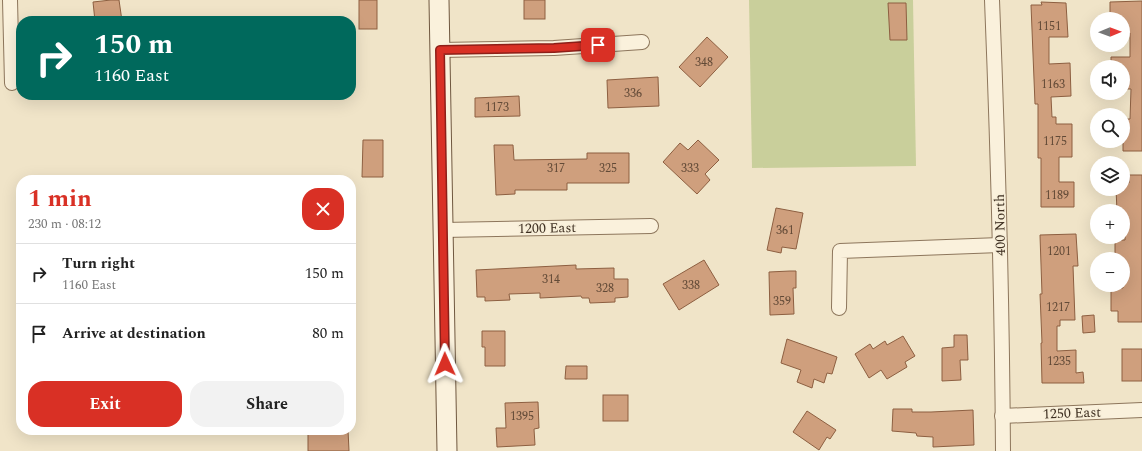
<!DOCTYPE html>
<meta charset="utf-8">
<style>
:root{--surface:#fff;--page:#f2f2f2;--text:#222;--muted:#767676;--line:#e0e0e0;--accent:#d93025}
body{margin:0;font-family:Spectral,serif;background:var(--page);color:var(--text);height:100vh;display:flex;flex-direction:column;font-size:15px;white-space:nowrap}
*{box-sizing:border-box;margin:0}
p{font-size:13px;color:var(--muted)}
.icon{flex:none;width:22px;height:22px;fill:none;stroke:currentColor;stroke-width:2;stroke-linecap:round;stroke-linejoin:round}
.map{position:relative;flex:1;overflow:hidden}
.side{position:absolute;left:16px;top:175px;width:340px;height:260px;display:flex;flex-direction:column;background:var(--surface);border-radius:16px;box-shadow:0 4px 16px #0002}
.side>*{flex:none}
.banner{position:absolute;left:16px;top:16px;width:340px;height:84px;border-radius:16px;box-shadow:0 4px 16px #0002;background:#00695c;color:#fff;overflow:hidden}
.needle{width:26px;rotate:89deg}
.buttons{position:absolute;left:1090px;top:12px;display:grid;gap:8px}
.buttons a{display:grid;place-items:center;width:40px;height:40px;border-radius:50%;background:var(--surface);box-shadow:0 4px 16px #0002;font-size:20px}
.pin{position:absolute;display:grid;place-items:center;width:34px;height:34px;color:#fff;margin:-17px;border-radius:8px;box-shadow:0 2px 6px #0006}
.me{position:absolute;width:44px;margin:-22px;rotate:359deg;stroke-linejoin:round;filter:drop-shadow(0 0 3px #0008)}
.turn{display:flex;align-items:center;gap:14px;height:84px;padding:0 12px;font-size:18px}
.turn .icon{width:52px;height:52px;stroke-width:2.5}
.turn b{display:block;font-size:28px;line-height:34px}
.round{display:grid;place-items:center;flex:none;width:42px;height:42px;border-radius:16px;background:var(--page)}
.headline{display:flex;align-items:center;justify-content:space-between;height:68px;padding:0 12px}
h1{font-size:24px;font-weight:700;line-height:30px;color:var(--accent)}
.action{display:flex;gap:8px;margin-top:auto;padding:8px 12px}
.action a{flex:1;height:46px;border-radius:16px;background:var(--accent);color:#fff;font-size:16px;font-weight:700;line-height:46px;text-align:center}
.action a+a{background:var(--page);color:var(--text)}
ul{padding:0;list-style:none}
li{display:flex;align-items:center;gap:12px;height:60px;padding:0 12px;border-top:1px solid var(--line)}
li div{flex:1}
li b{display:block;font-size:15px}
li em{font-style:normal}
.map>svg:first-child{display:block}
.green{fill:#c9cf9b}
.building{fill:#cf9f7d;stroke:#8d5f41}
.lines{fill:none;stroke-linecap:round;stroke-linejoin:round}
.street-casing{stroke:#8d765c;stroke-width:16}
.secondary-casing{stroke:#6f573f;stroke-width:21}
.street{stroke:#faf1dc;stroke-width:14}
.secondary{stroke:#faf1dc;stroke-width:19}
.route-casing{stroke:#8d1f18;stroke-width:10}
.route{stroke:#d93025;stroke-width:7}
.labels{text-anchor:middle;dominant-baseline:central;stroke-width:3;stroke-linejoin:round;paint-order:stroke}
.number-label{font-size:12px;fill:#624a37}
.street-label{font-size:14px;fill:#3d2e20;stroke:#f7eed8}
</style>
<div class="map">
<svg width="1142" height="451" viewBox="0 0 1142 451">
<rect width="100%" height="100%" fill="#f0e4c8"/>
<polygon class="green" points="749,0 913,0 916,166 752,168"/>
<g class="building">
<polygon points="111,0 119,0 122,21 95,21 93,2"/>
<rect x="359" y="0" width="18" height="29"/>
<rect x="524" y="0" width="21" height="19"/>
<polygon points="1142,1 1142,151 1123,151 1123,119 1130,119 1131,89 1123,89 1123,67 1111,67 1111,57 1130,57 1130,33 1123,33 1123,19 1110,19 1110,2"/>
<polygon points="1041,2 1066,3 1068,37 1049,37 1049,64 1070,63 1071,96 1051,97 1052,117 1056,117 1056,124 1072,124 1072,157 1059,157 1059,182 1074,182 1074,207 1041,207 1041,158 1038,158 1038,104 1035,104 1031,5 1042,5"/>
<polygon points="888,3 906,3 907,40 890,40"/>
<polygon points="707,37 728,57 700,87 679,67"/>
<polygon points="658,77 659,106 608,108 607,80"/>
<polygon points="519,96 520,116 475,117 475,98"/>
<polygon points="363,140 383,140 383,177 362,177"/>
<polygon points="698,140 719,160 705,174 710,180 697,194 663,162 680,143 688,150"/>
<polygon points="494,145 513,145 514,160 587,159 587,153 629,153 629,183 567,183 567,190 515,190 515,194 496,195"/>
<polygon points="1129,175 1142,175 1142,322 1118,322 1118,311 1111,311 1111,288 1123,288 1123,259 1115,259 1115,240 1125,240 1125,216 1123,216 1123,211 1117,211 1116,189 1123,189 1123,183 1129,183"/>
<polygon points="776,208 803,213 796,249 782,247 781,253 767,250"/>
<polygon points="1076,234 1078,266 1073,266 1075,320 1060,320 1060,326 1057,326 1057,351 1076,350 1076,373 1083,372 1084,383 1042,383 1041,343 1042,343 1040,294 1042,294 1040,235"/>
<polygon points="704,260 719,285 679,310 663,284"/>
<polygon points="576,265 576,269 614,268 614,279 628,279 628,297 615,298 615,302 590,303 589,298 582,298 581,296 540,298 540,293 509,294 510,300 485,301 485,297 477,297 476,270"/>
<polygon points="790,271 796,271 796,288 793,288 794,314 770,315 769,272"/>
<polygon points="1094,315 1095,332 1083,333 1082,316"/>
<polygon points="482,331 505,331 505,366 485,366 485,347 482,347"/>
<polygon points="954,335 967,335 968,360 960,360 961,380 942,381 942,348 954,347"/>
<polygon points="903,336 915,356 905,362 907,367 887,379 881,370 869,378 855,354 870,344 873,349 885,341 887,345"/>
<polygon points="787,339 837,357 832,374 827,373 824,383 814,379 812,388 797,382 801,370 781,363"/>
<rect x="1122" y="349" width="20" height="32"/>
<polygon points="566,366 587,366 587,379 565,379"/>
<rect x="603" y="395" width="25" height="26"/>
<polygon points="538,402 539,428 534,429 535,445 497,447 496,428 506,428 505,403"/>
<polygon points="893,409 912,409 912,412 931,412 973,410 974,445 933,447 933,437 917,436 916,433 892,431"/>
<polygon points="807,411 836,430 830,439 827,437 819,450 793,432"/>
<polygon points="325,430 348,430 349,451 308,451 308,434 325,433"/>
</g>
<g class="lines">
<g class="street-casing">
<g id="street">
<polyline points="10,0 12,83"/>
<path d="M 992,0 C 998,150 1002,301 1003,451"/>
<polyline points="440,50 554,48 642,42"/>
<polyline points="443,230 651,226"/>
<polyline points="839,308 840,251 1000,245"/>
<polyline points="1002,416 1142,410"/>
</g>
</g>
<g class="secondary-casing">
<polyline id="secondary" points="439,0 447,451"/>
</g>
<use href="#street" class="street"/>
<use href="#secondary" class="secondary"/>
</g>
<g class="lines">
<g class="route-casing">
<polyline id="route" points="445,364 440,50 554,48 598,45"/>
</g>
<use href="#route" class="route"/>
</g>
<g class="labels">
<g class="number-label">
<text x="1049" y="26">1151</text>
<text x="704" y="62">348</text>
<text x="1053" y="84">1163</text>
<text x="633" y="93">336</text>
<text x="497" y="107">1173</text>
<text x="1055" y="141">1175</text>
<text x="556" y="168">317</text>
<text x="608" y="168">325</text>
<text x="690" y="168">333</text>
<text x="1057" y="195">1189</text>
<text x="785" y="230">361</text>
<text x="1059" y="251">1201</text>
<text x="551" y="279">314</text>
<text x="691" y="285">338</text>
<text x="605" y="288">328</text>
<text x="782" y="301">359</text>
<text x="1058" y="307">1217</text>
<text x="1059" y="361">1235</text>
<text x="522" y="416">1395</text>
</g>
<g class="street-label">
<text transform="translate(1000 225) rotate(-91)">400 North</text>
<text transform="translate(547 228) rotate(-1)">1200 East</text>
<text transform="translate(1072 413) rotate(-2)">1250 East</text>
</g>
</g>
</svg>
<div class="buttons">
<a><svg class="needle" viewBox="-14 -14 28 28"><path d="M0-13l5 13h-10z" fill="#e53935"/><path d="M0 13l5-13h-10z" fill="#767676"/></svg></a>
<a><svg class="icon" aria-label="sound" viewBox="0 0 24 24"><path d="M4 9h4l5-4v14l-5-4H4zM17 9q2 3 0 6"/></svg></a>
<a><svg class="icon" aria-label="search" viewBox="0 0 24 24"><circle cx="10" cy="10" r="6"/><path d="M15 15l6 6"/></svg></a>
<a><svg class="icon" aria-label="layers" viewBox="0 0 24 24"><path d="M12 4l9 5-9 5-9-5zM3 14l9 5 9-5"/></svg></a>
<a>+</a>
<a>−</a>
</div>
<div class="pin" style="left:598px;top:45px;background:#d93025"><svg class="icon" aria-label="arrive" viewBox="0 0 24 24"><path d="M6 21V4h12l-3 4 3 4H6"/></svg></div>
<svg class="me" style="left:445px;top:364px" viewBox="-20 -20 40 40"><path d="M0-17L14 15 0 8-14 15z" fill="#d93025" stroke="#fff" stroke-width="4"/></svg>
<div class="banner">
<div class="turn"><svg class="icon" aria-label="right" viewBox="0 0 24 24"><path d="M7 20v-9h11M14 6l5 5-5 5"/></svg><div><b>150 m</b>1160 East</div></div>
</div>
<section class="side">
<div class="headline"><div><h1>1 min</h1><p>230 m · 08:12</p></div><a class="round" style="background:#d93025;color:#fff"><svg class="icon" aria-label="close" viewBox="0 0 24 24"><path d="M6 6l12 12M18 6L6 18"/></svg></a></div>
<ul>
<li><svg class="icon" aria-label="right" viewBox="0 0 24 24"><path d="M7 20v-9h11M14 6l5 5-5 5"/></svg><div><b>Turn right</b><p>1160 East</p></div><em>150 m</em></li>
<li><svg class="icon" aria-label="arrive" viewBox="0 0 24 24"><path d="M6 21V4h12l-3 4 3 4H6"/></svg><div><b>Arrive at destination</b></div><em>80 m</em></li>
</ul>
<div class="action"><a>Exit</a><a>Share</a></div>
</section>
</div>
